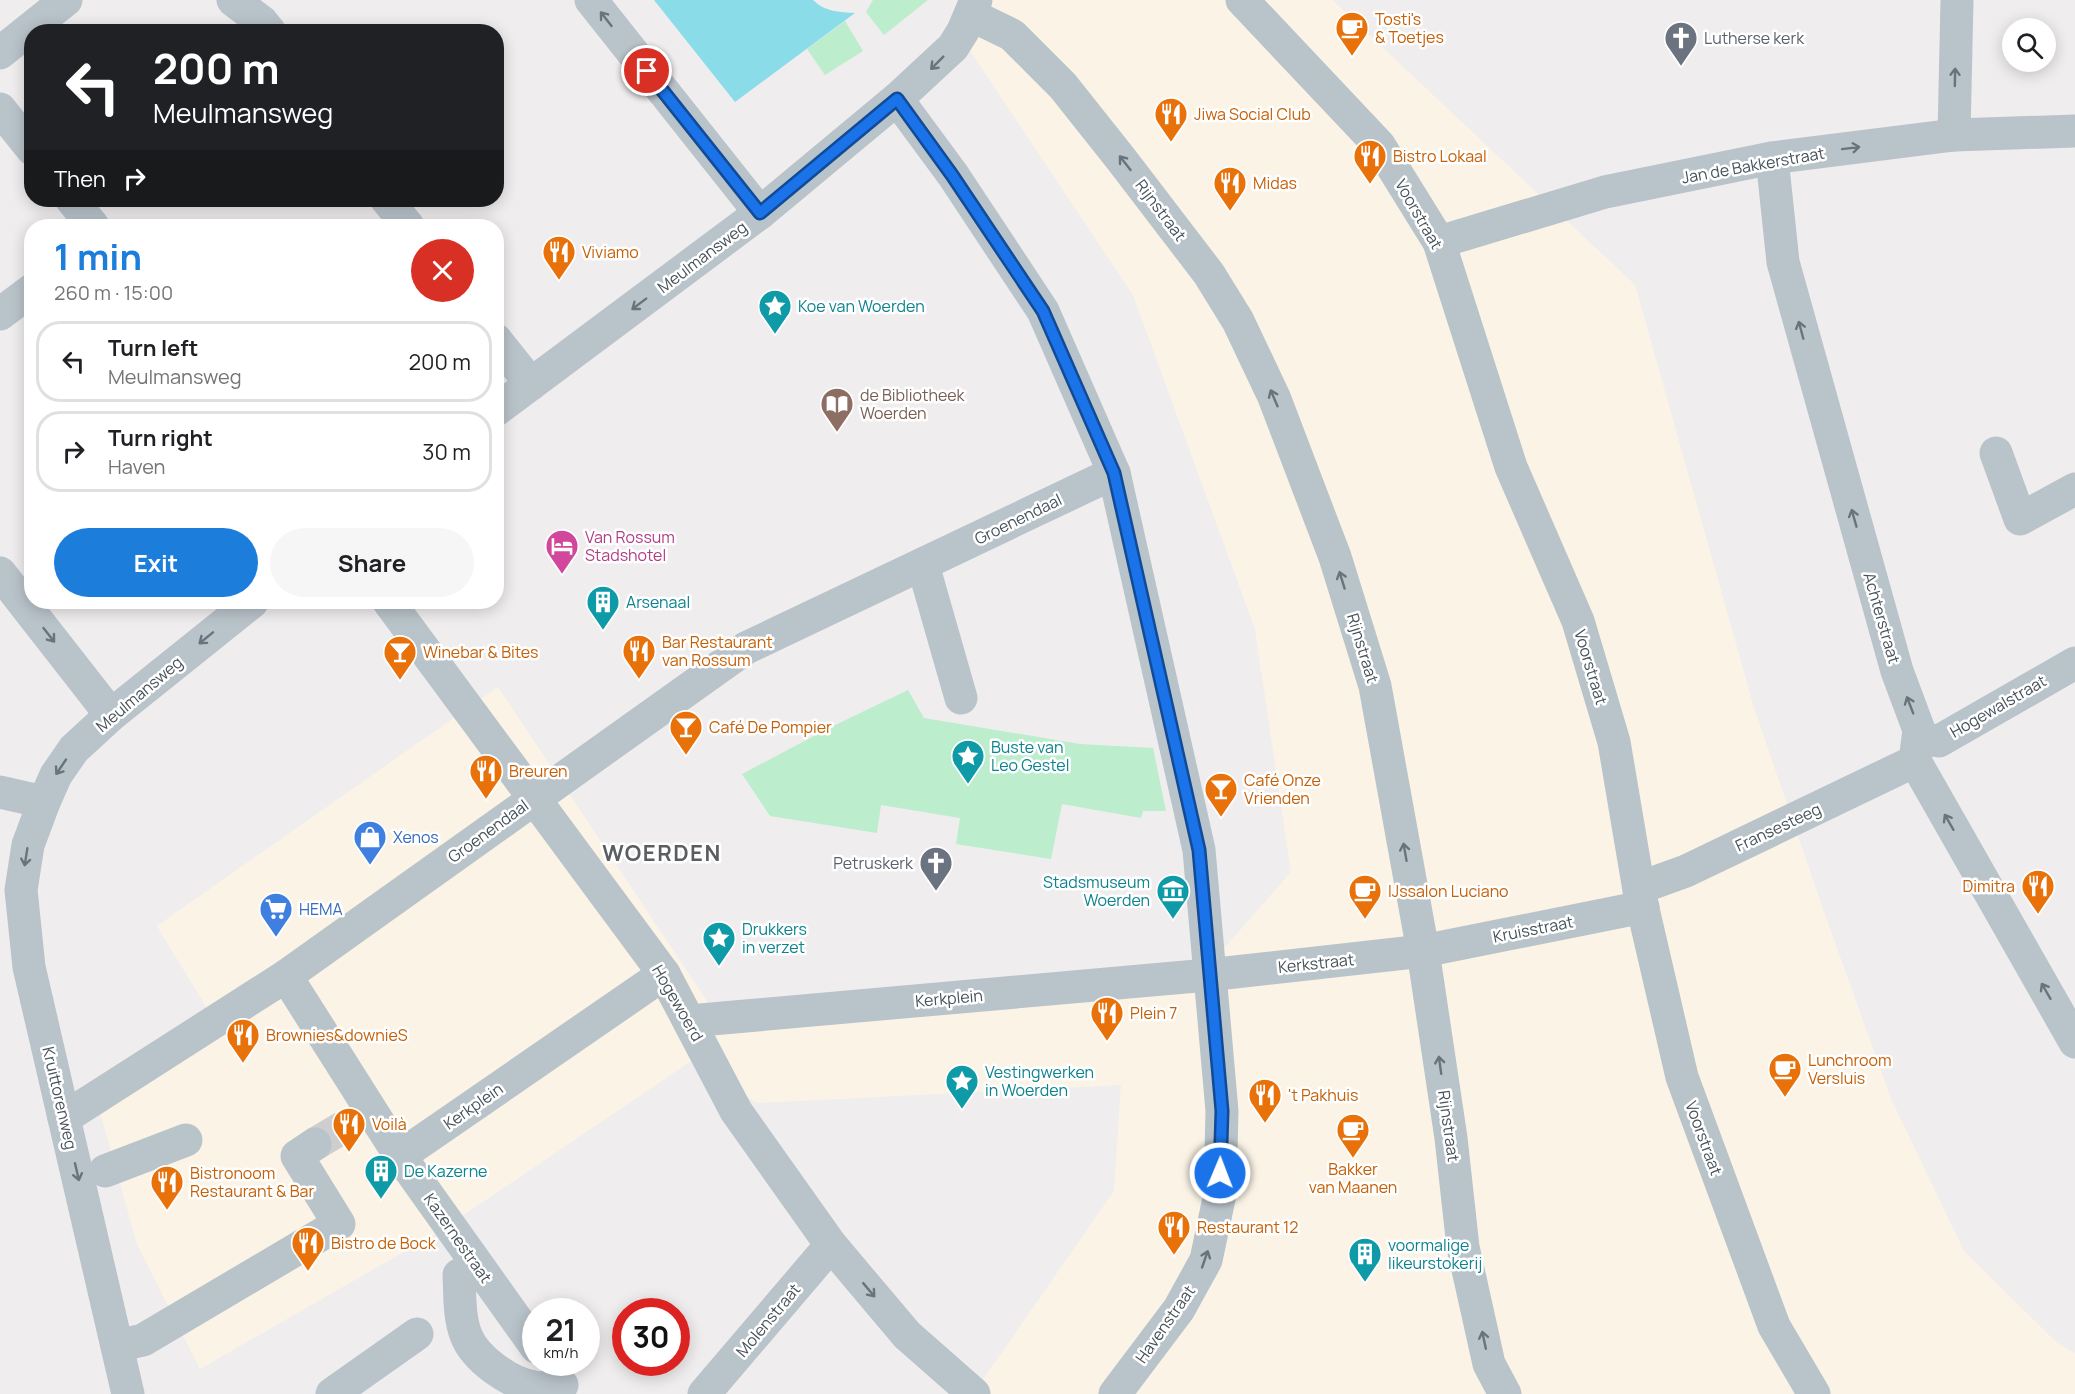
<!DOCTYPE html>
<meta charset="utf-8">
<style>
:root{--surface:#fff;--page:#f6f6f6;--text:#202124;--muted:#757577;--line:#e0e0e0;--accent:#1d7dda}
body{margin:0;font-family:Manrope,sans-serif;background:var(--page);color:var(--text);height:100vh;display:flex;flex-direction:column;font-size:22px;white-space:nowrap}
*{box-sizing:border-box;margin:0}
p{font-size:20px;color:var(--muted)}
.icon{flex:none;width:33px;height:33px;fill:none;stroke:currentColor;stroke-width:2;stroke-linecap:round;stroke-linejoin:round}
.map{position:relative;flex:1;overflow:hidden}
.panel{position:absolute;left:24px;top:219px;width:480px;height:390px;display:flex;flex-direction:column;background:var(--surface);border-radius:24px;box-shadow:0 3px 15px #0003}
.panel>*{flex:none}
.hud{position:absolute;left:24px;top:24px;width:480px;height:183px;border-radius:24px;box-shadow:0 3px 15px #0003;background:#202124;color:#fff;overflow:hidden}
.fabs{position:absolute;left:2002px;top:18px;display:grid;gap:12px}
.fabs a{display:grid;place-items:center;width:54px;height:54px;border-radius:50%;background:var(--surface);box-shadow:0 3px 15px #0003;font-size:30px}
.speed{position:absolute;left:522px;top:1298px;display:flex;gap:12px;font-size:30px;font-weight:700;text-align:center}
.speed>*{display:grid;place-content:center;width:78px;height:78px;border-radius:50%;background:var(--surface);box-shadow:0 3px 15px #0003;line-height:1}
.speed small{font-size:15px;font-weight:400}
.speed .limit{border:9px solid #d22;background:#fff;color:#111}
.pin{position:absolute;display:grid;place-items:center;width:51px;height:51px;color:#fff;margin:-26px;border:3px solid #fff;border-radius:50%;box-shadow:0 2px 6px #0007}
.me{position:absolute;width:66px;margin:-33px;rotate:1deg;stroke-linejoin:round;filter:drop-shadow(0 0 4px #0008)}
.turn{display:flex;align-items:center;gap:21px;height:126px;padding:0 30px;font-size:27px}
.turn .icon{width:78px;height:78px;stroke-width:2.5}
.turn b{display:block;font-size:42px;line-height:51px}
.then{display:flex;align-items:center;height:57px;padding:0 30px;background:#0003;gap:12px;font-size:22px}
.round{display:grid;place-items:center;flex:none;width:63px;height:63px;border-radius:32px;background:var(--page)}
.summary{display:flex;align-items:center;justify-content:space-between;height:102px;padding:0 30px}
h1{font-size:36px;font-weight:700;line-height:45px;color:var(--accent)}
.primary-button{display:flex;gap:12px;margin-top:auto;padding:12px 30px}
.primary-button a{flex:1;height:69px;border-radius:36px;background:var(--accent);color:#fff;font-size:24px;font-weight:700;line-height:69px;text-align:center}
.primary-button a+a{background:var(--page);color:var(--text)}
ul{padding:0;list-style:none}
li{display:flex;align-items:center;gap:18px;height:81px;margin:0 12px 9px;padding:0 18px;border:3px solid var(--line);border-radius:24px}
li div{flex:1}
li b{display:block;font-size:22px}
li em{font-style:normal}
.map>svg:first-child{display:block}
.commercial{fill:#fbf4e6}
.green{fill:#bcedcc}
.water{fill:#8adce9}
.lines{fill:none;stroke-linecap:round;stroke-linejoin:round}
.minor-tunnel{stroke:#ceced0;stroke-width:33;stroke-dasharray:33 16;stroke-linecap:butt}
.minor{stroke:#b9c3ca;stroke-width:33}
.oneway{stroke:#68747c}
.route-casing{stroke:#114b97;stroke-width:15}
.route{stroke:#1a73e8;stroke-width:10}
.labels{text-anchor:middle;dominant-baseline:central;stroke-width:5;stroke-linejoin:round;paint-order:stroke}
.food-label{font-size:16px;fill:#c56008;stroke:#fff;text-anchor:start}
.worship-label{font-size:16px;fill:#5b616d;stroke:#fff;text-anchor:start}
.street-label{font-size:16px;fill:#46525a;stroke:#fff}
.culture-label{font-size:16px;fill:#0d838f;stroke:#fff;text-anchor:start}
.education-label{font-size:16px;fill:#785e54;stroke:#fff;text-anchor:start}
.hotel-label{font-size:16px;fill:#b23c85;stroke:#fff;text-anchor:start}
.shop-label{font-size:16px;fill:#366cbe;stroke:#fff;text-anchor:start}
.district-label{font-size:22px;font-weight:bold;letter-spacing:1.5px;fill:#5a5e62;stroke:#fff}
</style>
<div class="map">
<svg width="2075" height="1394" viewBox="0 0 2075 1394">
<rect width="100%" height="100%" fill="#f0edee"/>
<polygon class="commercial" points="971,0 1332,0 1635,285 1754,708 1824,912 1891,1099 1964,1251 2057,1343 2075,1353 2075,1394 973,1394 1114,1191 1121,1085 757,1103 691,1061 440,1231 200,1369 137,1244 100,1112 222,1033 157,926 498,687 714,1012 1214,960 1291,872 1255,629 1133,295 953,25"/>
<g class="green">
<polygon points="873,0 928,0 884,35 866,12"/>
<polygon points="845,21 863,51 825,75 807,49"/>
<polygon points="908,690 924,718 1080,744 1153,748 1166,811 1143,811 1141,818 1062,804 1051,859 956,844 960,818 881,805 877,833 770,816 742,774 829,728"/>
</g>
<path class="water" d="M 654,0 L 813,0 C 825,12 840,12 855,13 L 735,102 Z"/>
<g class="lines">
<polyline class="minor-tunnel" points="315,1144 357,1119"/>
<g class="minor">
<polyline points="233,0 262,22 270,32"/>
<polyline points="591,0 760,213"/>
<polyline points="1242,0 1379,145 1439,242 1511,467 1578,621 1614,742 1640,896 1682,1077 1774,1326 1814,1394"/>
<polyline points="971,15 1012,35 1063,86 1121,159 1209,274 1238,321 1274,397 1335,557 1375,686 1423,951 1451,1138 1463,1247 1489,1364 1505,1394"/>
<polyline points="0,53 66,0"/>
<polyline points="897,99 953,175 1043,311 1114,473 1199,850 1222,1111 1220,1194 1206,1260 1179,1309 1115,1394"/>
<polyline points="0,109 32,149"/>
<polyline points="1954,135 1957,0"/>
<polyline points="1772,158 1783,262 1897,671 1919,730 1915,761 2075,1042"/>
<polyline points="72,200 93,226"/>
<polyline points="387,200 408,226"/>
<polyline points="1439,242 1605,192 1772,158 1954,135 2075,131"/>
<polyline points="0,314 32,290"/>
<polyline points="496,340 531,384"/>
<polyline points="496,410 760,213 897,99 953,47 963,31 976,0"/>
<polyline points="1996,453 2020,519 2075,489"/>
<polyline points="923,565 961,698"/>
<polyline points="0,573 111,715"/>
<polyline points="389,602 664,974 736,1111 831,1245 907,1335 974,1394"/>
<polyline points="1919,738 1939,741 2075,663"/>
<polyline points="0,792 44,802"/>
<polyline points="1639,888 1686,871 1915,761"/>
<polyline points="286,976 400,1156 536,1347"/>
<polyline points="689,1021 1208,975 1423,951 1643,907"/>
<polyline points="64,1118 286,976 746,648 1114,473"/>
<polyline points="400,1156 664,974"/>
<polyline points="105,1171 186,1140"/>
<path d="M 459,1275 C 460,1295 459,1317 466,1335 C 475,1359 510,1383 534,1387 C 543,1389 554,1386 562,1385"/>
<polyline points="117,1346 143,1340 339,1224 297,1156 315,1144"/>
<polyline points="128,1394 29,967 21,890 28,845 44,802 56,775 74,749 111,715 252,602"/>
<polyline points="332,1394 417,1334"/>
<polyline points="704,1394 831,1245"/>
</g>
</g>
<defs><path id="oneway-shaft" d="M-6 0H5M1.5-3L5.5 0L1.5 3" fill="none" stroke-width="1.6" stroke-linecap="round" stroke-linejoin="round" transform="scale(1.5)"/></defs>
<g class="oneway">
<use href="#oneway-shaft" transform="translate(606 19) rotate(-128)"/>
<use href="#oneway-shaft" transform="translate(937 63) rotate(135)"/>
<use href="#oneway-shaft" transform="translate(1955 77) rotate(-89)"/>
<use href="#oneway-shaft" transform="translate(1851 148) rotate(-7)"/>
<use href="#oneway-shaft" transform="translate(1125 163) rotate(-128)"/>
<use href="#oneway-shaft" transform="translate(639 304) rotate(143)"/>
<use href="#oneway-shaft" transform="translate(1801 330) rotate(-105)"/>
<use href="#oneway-shaft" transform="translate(1274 398) rotate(-113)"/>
<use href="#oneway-shaft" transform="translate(1854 518) rotate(-106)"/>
<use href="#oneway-shaft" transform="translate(1342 580) rotate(-107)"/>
<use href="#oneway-shaft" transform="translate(49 635) rotate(52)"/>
<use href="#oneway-shaft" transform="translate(206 638) rotate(141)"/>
<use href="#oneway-shaft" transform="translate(1910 705) rotate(-111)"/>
<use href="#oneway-shaft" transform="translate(61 767) rotate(124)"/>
<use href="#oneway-shaft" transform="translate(1949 822) rotate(-120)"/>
<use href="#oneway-shaft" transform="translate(1405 852) rotate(-100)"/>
<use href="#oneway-shaft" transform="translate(26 857) rotate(99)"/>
<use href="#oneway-shaft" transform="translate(2046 991) rotate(-120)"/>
<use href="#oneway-shaft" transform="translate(1440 1065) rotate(-98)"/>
<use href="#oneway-shaft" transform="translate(77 1172) rotate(77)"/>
<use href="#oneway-shaft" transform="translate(1205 1259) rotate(-71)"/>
<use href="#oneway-shaft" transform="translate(869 1290) rotate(50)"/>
<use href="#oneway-shaft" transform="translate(1484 1340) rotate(-102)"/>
</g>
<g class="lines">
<g class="route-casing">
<polyline id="route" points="647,71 760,213 897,99 952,175 1043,311 1114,473 1199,850 1222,1111 1220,1173"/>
</g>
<use href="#route" class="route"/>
</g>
<defs>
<g id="cafe-pin" transform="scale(1.725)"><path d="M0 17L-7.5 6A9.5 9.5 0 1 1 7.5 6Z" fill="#e8710a" stroke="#fff"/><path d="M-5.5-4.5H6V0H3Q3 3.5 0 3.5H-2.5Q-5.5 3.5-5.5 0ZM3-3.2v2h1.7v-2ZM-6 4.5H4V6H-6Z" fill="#fff"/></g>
<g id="church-pin" transform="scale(1.725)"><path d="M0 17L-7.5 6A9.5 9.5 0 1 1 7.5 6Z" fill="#6b7280" stroke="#fff"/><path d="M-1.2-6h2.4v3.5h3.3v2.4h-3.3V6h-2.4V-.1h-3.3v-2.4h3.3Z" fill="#fff"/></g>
<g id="restaurant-pin" transform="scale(1.725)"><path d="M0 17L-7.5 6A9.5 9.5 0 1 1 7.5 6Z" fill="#e8710a" stroke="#fff"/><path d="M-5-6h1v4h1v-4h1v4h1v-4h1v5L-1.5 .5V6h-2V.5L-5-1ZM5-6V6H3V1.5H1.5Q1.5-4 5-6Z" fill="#fff"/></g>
<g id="sight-pin" transform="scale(1.725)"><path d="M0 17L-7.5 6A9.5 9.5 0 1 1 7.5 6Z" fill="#0f9aa8" stroke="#fff"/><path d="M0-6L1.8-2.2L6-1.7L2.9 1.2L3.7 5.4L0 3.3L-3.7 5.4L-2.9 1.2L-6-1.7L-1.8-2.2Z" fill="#fff"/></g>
<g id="library-pin" transform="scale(1.725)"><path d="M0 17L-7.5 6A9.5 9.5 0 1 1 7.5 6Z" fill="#8d6e63" stroke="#fff"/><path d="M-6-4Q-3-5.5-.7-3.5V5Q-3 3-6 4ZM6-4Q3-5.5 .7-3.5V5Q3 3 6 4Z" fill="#fff"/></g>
<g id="hotel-pin" transform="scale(1.725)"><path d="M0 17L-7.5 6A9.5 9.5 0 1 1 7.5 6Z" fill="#d1479c" stroke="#fff"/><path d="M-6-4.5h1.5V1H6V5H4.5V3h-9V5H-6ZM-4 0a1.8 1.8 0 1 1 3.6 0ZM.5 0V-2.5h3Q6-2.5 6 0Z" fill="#fff"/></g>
<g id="building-pin" transform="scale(1.725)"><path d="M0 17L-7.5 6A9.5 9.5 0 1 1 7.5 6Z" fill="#0f9aa8" stroke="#fff"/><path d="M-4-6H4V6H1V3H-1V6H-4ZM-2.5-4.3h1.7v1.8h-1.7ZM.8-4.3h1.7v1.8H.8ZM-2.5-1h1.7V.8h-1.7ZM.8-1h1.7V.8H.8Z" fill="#fff"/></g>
<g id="bar-pin" transform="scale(1.725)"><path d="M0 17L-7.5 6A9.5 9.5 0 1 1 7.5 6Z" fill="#e8710a" stroke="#fff"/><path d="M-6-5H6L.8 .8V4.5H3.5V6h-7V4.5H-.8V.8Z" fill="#fff"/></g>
<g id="shop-pin" transform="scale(1.725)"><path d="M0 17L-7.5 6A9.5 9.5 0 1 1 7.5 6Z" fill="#3f7fe0" stroke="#fff"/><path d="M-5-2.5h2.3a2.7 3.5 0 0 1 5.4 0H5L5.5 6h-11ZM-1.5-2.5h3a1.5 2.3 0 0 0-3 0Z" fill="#fff"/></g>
<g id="museum-pin" transform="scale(1.725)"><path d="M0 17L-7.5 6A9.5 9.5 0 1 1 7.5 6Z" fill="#0f9aa8" stroke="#fff"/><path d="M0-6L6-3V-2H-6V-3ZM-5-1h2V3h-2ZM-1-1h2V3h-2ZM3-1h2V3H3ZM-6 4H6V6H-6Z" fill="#fff"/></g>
<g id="supermarket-pin" transform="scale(1.725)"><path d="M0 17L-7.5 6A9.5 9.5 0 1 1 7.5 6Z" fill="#3f7fe0" stroke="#fff"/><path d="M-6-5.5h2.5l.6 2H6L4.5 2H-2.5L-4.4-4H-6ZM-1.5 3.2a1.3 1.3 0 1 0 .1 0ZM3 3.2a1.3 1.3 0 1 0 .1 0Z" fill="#fff"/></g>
</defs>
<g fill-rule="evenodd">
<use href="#cafe-pin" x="1352" y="28"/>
<use href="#church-pin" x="1681" y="38"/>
<use href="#restaurant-pin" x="1171" y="114"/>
<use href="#restaurant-pin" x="1370" y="156"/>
<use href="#restaurant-pin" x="1230" y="183"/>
<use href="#restaurant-pin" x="559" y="252"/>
<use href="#sight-pin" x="775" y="306"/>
<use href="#library-pin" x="837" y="404"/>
<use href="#hotel-pin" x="562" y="546"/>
<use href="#building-pin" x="603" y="602"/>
<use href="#restaurant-pin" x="639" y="651"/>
<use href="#bar-pin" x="400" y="652"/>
<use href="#bar-pin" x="686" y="727"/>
<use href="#sight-pin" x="968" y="756"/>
<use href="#restaurant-pin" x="486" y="771"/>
<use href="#bar-pin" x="1221" y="789"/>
<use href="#shop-pin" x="370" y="837"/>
<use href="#church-pin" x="936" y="863"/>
<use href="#restaurant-pin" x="2038" y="886"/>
<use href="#museum-pin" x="1173" y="891"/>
<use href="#cafe-pin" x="1365" y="891"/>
<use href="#supermarket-pin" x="276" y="909"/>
<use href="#sight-pin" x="719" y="938"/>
<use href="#restaurant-pin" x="1107" y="1013"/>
<use href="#restaurant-pin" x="243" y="1035"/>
<use href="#cafe-pin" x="1785" y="1069"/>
<use href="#sight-pin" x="962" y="1081"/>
<use href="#restaurant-pin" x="1265" y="1095"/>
<use href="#restaurant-pin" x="349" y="1124"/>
<use href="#cafe-pin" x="1353" y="1130"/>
<use href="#building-pin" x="381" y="1171"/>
<use href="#restaurant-pin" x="167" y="1182"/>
<use href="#restaurant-pin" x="1174" y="1227"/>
<use href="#restaurant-pin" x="308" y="1243"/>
<use href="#building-pin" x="1365" y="1254"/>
</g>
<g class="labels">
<g class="food-label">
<text x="1375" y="19">Tosti's<tspan x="1375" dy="18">&amp; Toetjes</tspan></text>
<text x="1194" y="114">Jiwa Social Club</text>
<text x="1393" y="156">Bistro Lokaal</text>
<text x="1253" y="183">Midas</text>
<text x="582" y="252">Viviamo</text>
<text x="662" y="642">Bar Restaurant<tspan x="662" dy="18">van Rossum</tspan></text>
<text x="423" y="652">Winebar &amp; Bites</text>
<text x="709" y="727">Café De Pompier</text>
<text x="509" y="771">Breuren</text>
<text x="1244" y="780">Café Onze<tspan x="1244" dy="18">Vrienden</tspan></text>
<text x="2015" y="886" text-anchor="end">Dimitra</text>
<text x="1388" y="891">IJssalon Luciano</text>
<text x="1130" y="1013">Plein 7</text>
<text x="266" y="1035">Brownies&amp;downieS</text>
<text x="1808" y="1060">Lunchroom<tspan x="1808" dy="18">Versluis</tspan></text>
<text x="1288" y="1095">'t Pakhuis</text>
<text x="372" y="1124">Voilà</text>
<text x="1353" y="1169" text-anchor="middle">Bakker<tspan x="1353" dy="18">van Maanen</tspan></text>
<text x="190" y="1173">Bistronoom<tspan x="190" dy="18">Restaurant &amp; Bar</tspan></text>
<text x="1197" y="1227">Restaurant 12</text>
<text x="331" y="1243">Bistro de Bock</text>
</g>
<g class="worship-label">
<text x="1704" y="38">Lutherse kerk</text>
<text x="913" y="863" text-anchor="end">Petruskerk</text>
</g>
<g class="street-label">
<text transform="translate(1753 165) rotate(-10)">Jan de Bakkerstraat</text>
<text transform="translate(1161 210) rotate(53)">Rijnstraat</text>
<text transform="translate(1419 214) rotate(60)">Voorstraat</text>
<text transform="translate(702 257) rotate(-37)">Meulmansweg</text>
<text transform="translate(1018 519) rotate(-26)">Groenendaal</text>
<text transform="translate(1882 618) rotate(74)">Achterstraat</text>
<text transform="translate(1363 648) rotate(73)">Rijnstraat</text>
<text transform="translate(1591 667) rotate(73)">Voorstraat</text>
<text transform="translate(139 694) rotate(-40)">Meulmansweg</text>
<text transform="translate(1998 706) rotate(-30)">Hogewalstraat</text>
<text transform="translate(1778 827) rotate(-25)">Fransesteeg</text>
<text transform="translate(488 831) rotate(-36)">Groenendaal</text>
<text transform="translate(1533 929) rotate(-11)">Kruisstraat</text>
<text transform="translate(1316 963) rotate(-6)">Kerkstraat</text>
<text transform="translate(949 998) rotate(-5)">Kerkplein</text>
<text transform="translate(678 1003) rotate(60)">Hogewoerd</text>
<text transform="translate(60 1098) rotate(77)">Kruittorenweg</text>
<text transform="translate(473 1106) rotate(-35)">Kerkplein</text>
<text transform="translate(1449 1126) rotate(82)">Rijnstraat</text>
<text transform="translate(1704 1138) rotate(70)">Voorstraat</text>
<text transform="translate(458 1238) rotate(55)">Kazernestraat</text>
<text transform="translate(768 1320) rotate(-50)">Molenstraat</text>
<text transform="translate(1165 1324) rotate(-55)">Havenstraat</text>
</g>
<g class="culture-label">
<text x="798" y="306">Koe van Woerden</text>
<text x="626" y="602">Arsenaal</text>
<text x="991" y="747">Buste van<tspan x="991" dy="18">Leo Gestel</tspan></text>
<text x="1150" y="882" text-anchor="end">Stadsmuseum<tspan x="1150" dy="18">Woerden</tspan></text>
<text x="742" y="929">Drukkers<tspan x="742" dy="18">in verzet</tspan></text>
<text x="985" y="1072">Vestingwerken<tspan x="985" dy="18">in Woerden</tspan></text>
<text x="404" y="1171">De Kazerne</text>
<text x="1388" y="1245">voormalige<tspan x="1388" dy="18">likeurstokerij</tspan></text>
</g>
<g class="education-label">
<text x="860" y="395">de Bibliotheek<tspan x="860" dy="18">Woerden</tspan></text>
</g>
<g class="hotel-label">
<text x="585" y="537">Van Rossum<tspan x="585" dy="18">Stadshotel</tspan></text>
</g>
<g class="shop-label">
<text x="393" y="837">Xenos</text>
<text x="299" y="909">HEMA</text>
</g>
<g class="district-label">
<text x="662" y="853">WOERDEN</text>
</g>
</g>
</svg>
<div class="fabs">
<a><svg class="icon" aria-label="search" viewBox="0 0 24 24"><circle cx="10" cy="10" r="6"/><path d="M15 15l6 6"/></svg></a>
</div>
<div class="speed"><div>21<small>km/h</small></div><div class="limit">30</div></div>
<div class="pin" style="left:647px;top:71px;background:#d93025"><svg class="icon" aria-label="arrive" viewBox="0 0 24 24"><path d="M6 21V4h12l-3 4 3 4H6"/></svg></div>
<svg class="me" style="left:1220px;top:1173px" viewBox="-20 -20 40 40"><circle r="17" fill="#1a73e8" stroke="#fff" stroke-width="3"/><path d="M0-11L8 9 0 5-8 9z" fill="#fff"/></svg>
<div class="hud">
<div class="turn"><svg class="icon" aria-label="left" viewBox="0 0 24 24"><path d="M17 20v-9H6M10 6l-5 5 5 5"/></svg><div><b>200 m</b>Meulmansweg</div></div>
<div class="then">Then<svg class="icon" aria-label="right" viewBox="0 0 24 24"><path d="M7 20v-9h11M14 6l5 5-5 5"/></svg></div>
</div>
<section class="panel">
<div class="summary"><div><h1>1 min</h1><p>260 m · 15:00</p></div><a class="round" style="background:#d93025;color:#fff"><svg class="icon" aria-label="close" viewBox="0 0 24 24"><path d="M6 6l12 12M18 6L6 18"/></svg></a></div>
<ul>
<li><svg class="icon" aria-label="left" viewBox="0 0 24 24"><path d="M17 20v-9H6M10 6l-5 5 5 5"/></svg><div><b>Turn left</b><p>Meulmansweg</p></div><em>200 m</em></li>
<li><svg class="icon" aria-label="right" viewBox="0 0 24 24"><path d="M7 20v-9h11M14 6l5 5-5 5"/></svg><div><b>Turn right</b><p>Haven</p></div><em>30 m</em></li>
</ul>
<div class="primary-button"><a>Exit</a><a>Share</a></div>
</section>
</div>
